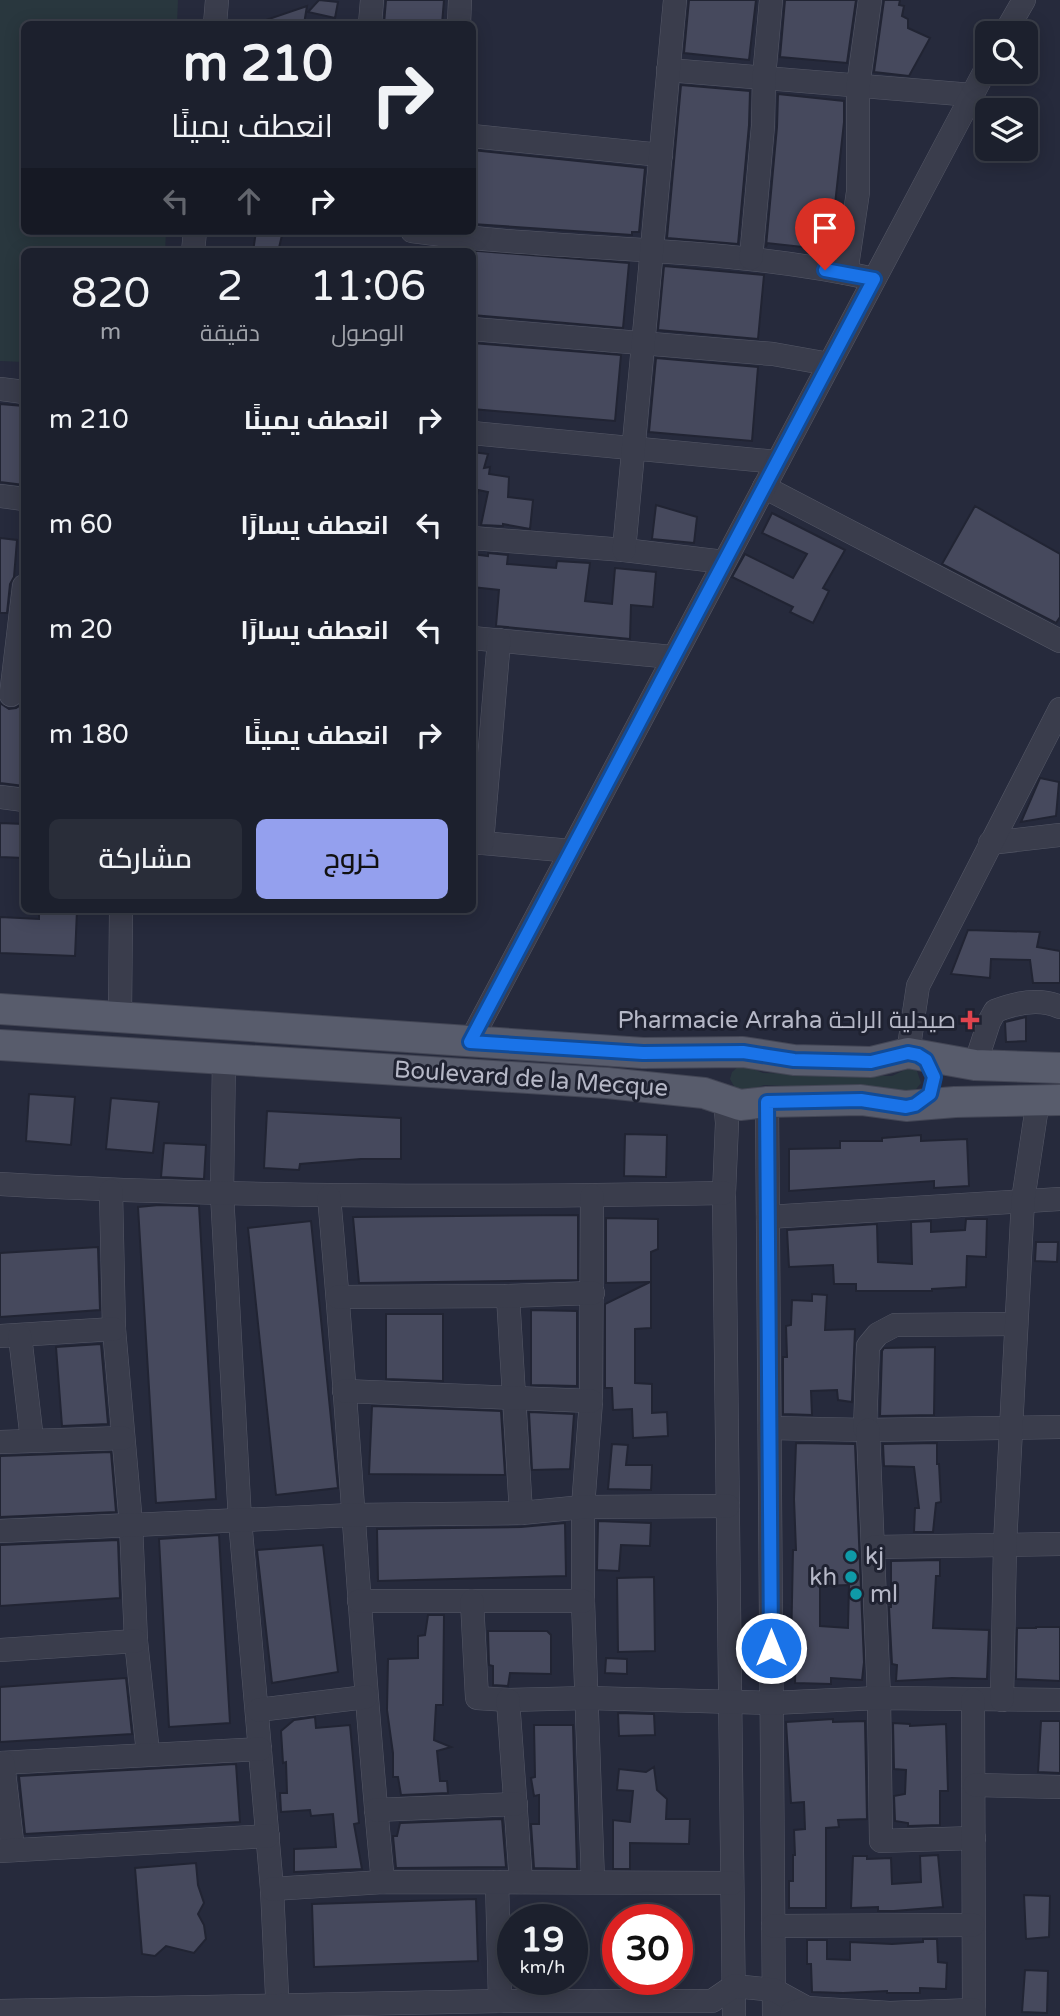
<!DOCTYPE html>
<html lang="ar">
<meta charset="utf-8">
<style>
:root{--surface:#1c202d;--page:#292d39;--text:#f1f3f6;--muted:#a0a3aa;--line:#3a3e49;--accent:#94a0ee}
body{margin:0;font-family:"Varela Round",Cairo,sans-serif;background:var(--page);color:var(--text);direction:rtl;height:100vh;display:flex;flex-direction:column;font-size:26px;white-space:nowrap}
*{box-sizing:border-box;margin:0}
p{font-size:23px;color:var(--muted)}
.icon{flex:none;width:38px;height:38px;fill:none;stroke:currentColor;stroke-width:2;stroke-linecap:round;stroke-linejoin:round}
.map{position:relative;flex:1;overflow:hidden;direction:ltr}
.drawer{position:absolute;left:21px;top:248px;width:455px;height:665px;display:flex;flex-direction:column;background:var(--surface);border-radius:10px;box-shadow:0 4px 18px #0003,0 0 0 2px var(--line);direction:rtl}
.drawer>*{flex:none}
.banner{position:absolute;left:21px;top:21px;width:455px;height:214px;border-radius:10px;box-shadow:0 4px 18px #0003,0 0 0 2px var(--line);direction:rtl;background:#1c202d;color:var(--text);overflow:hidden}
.fabs{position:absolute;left:975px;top:21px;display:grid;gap:14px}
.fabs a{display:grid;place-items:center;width:63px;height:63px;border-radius:10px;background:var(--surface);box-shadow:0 4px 18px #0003,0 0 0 2px var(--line);font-size:35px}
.speed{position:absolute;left:497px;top:1904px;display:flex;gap:14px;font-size:35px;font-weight:700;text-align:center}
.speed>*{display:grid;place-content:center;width:91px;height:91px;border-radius:50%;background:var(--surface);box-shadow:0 4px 18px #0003,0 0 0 2px var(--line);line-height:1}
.speed small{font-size:18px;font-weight:400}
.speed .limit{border:10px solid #d22;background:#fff;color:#111}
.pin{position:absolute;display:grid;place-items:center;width:60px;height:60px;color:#fff;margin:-72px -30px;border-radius:50% 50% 50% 0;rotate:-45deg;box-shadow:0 0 7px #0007}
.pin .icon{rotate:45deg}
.me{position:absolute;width:77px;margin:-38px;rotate:0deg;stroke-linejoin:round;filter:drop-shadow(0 0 5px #0008)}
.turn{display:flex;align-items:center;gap:24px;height:147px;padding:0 28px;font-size:32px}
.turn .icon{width:91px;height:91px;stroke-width:2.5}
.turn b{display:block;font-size:49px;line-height:60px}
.lanes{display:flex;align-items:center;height:66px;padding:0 28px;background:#0003;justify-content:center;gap:35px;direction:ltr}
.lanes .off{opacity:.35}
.eta{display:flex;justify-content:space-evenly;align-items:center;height:119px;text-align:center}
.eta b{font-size:42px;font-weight:600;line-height:49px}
.primary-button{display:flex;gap:14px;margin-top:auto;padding:14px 28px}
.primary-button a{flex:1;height:80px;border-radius:10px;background:var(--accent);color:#111;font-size:28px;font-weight:600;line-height:80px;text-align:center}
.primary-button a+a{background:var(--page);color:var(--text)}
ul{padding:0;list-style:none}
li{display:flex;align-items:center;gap:21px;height:105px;padding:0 28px}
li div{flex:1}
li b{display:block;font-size:26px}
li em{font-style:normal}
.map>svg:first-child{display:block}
.green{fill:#29373e}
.building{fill:#46495d;stroke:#212433;stroke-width:2;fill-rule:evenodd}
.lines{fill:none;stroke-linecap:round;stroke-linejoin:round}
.minor-casing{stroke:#555867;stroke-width:24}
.major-casing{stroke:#434655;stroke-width:32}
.minor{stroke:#3a3d4c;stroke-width:23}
.major{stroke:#585c6c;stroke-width:30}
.route-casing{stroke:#114b97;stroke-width:18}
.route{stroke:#1a73e8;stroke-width:12}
.health-dot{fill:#e0444e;stroke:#1f2231;stroke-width:2.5}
.culture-dot{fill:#0f9aa8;stroke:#1f2231;stroke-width:2.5}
.labels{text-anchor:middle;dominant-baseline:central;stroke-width:6;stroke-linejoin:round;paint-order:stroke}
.poi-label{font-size:24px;fill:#b6b8c7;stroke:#1f2231;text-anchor:end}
.street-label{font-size:24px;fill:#b6b8c7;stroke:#1f2231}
</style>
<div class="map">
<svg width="1060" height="2016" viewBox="0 0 1060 2016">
<rect width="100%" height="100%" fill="#262a3c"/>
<g class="green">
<polygon points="0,0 178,0 177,24 24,24 24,231 166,231 165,252 24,252 24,362 0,361"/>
<polygon points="739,1066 748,1067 763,1073 892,1076 909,1068 917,1071 921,1083 913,1093 892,1090 764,1085 744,1092 736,1090 730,1079 732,1072"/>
</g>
<g class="building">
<polygon points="319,0 338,2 335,18 308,12"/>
<polygon points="386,0 444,0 442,24 384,24"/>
<polygon points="689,0 756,0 749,60 684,53"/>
<polygon points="785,0 856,0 847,63 780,57"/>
<polygon points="884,0 900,0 899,5 904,6 902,16 908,19 908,28 930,38 909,76 874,72"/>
<polygon points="307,6 304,24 261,24 260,22"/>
<polygon points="681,85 750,91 749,125 738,244 667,238"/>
<polygon points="778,94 844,101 844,122 830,250 767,243 766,247 777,127"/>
<polygon points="472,150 645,168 639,232 632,232 632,235 472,224"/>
<polygon points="256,231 283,231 278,252 253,252"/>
<polygon points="441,248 629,263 623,328 472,315 472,252 441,252"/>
<polygon points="664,266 764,275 758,339 658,330"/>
<polygon points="472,343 621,355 615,421 472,409"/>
<polygon points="656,358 758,367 752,441 649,432"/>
<polygon points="0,404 24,406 24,485 0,482"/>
<polygon points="472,452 488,454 484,468 490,467 489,474 509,477 508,497 533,500 530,529 503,524 503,526 481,525 488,492 478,490 477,495 472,494"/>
<polygon points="656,505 697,517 694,543 652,539"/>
<polygon points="975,506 1060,554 1060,617 1056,623 942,564"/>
<polygon points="772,513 845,550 823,588 829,591 813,623 790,612 793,607 732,577 745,554 793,578 807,554 762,533"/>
<polygon points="0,538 17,540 14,577 10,584 7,613 0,613"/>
<polygon points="488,553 508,555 507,564 556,568 557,561 590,563 585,601 612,604 615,568 656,572 653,607 631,605 630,639 496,626 499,590 472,587 472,554 488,556"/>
<polygon points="24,698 24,786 0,783 0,703 9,709 16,708 22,704"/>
<polygon points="1040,778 1059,782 1056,816 1021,822"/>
<polygon points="0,823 24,824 24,858 0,857"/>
<polygon points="39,910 77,910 75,956 0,953 0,917 39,919"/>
<polygon points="968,930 1040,932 1037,947 1060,951 1060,983 1033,983 1030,960 991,959 990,978 951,974"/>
<polygon points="1026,1017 1026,1041 1006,1042 1005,1022"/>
<polygon points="29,1094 75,1097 71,1145 26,1141"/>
<polygon points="111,1098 159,1102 153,1153 106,1149"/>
<polygon points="267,1111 401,1118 401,1159 361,1159 300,1164 299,1170 264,1168"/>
<polygon points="625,1134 667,1135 666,1177 624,1176"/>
<polygon points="921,1135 921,1141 967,1139 969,1186 934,1188 934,1181 789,1191 789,1149 840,1148 840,1141 882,1141 882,1138"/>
<polygon points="164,1143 206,1145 204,1179 161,1177"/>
<polygon points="159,1205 199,1206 216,1499 156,1503 138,1207"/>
<polygon points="578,1215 578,1280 359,1283 353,1217"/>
<polygon points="606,1218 658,1219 658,1249 651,1252 651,1328 635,1329 635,1383 652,1384 652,1413 667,1412 668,1436 633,1438 632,1409 613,1410 612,1388 605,1388 605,1304 650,1282 606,1283"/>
<polygon points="966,1219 987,1219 986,1257 967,1256 966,1287 932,1289 932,1291 856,1291 856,1284 834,1284 833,1265 789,1267 787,1230 877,1224 878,1262 912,1264 911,1222 931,1221 931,1232 965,1230"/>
<polygon points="311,1221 338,1488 276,1495 248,1228"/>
<polygon points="1036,1242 1058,1242 1057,1262 1035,1261"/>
<polygon points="98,1247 100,1310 0,1317 0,1253"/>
<polygon points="812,1294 827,1295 825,1330 855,1329 852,1402 838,1400 837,1390 811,1391 812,1415 783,1414 783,1357 787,1357 786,1326 791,1325 792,1300 812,1301"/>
<polygon points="531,1310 577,1311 577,1386 531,1385"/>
<polygon points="386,1314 443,1314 443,1381 386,1379"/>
<polygon points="101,1344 108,1424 62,1426 56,1347"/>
<polygon points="935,1347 934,1415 880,1416 882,1351 884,1348"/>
<polygon points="372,1406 501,1411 505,1475 369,1474"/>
<polygon points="529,1412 574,1414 570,1469 532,1470"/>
<path d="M 796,1443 L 855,1444 L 864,1662 L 862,1680 L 831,1678 L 831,1684 L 795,1683 L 796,1650 L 791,1650 L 793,1550 L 796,1550 L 794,1499 ZM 849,1585 L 848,1628 L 820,1626 L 820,1586 Z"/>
<polygon points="937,1443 937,1464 939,1464 941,1502 936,1503 933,1532 914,1532 915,1508 919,1508 914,1467 884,1466 883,1444"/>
<polygon points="612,1444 628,1445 626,1465 652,1465 651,1490 608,1489"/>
<polygon points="111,1452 116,1512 0,1517 0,1456"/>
<polygon points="598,1521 651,1523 650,1546 621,1545 619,1571 597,1570"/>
<polygon points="565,1523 566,1576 378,1581 377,1529 521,1527"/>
<polygon points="219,1535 230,1723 169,1727 159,1539"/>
<polygon points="118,1540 120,1598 0,1606 0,1545"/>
<polygon points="323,1545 338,1672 272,1683 257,1550"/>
<polygon points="940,1560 940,1576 936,1576 933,1628 989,1630 987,1679 952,1678 896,1681 897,1665 892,1664 889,1607 891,1607 891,1561"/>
<polygon points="654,1577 655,1651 618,1652 617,1578"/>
<polygon points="428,1615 444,1615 443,1705 436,1705 434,1740 451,1747 437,1751 440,1781 447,1781 448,1793 401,1795 398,1777 393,1777 393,1753 387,1710 388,1659 418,1658 418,1636 425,1635"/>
<polygon points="1036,1627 1060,1627 1060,1681 1016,1679 1017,1628 1036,1628"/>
<polygon points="488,1631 547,1631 551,1635 551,1674 510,1673 508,1686 493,1685 493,1666 489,1665"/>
<polygon points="606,1658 627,1659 627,1674 605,1673"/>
<polygon points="126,1678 132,1734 0,1742 0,1687"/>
<polygon points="618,1713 654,1714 655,1735 619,1736"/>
<polygon points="315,1717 316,1728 350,1725 359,1823 354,1824 362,1869 294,1872 294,1849 336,1847 333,1814 311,1816 310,1810 281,1812 280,1793 287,1793 286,1762 283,1763 281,1731 294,1720"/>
<polygon points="833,1719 833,1722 865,1721 867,1819 838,1820 839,1827 826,1828 826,1908 789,1908 789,1881 793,1881 793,1855 795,1855 794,1830 805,1829 804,1802 791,1803 786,1722"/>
<polygon points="1041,1721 1060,1721 1060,1773 1038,1772"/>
<polygon points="893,1723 910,1724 910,1726 946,1724 948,1791 940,1791 940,1825 908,1826 908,1823 895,1821 894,1796 905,1794 906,1770 894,1769"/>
<polygon points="534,1725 573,1725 577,1869 534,1868 531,1824 539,1824 539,1795 534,1796 531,1778 535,1777"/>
<polygon points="236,1764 240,1822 25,1834 19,1776"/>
<polygon points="654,1767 657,1790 667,1799 666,1819 690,1819 689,1844 630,1843 630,1869 613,1869 613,1820 630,1822 633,1791 617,1790 619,1769 646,1772"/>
<polygon points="502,1819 506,1867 396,1868 393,1836 397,1836 400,1823"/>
<polygon points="938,1855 943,1907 894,1911 878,1911 878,1907 851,1908 853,1856 867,1856 867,1859 891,1858 892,1884 921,1882 920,1856"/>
<polygon points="196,1863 198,1885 204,1903 198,1914 204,1925 206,1939 194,1953 166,1946 155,1956 142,1954 135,1868"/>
<polygon points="1024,1895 1050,1896 1049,1937 1026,1939"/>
<polygon points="476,1899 478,1961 314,1967 312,1904"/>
<polygon points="923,1939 937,1939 938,1962 947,1963 946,1989 920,1988 920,1993 887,1993 887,1991 843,1993 812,1992 811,1964 807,1964 807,1940 827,1940 827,1959 850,1960 850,1942 892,1944 923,1942"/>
<polygon points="1025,1970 1048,1971 1047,2013 1022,2012"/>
</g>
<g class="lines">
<g class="minor-casing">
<g id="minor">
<polyline points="215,24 217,0"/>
<polyline points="370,24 372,0"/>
<polyline points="459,24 460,0"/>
<polyline points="1005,33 1024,0"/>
<polyline points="668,70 972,95"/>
<polyline points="472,136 661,155"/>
<path d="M 412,231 C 566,252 722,245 874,279"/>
<polyline points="193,252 195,231"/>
<polyline points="751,258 763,126 764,77 771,0"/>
<polyline points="846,273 858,192 858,86 870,0"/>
<polyline points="472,329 773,354 829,364"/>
<polyline points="0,389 24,392"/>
<polyline points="472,433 777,462"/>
<polyline points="764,487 1060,641"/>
<polyline points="0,496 24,499"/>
<polyline points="472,538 624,550 724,562"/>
<polyline points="624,550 675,0"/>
<polyline points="472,638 672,657"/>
<polyline points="11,695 24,586"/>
<polyline points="0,797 24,800"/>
<polyline points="472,842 571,851"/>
<polyline points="482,843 499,640"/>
<polyline points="990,843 1060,835"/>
<polyline points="120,1016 121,910"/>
<polyline points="470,1042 987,67"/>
<polyline points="908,1053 918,986 1060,709"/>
<polyline points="224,1059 222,1194 240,1520 272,1889 278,2016"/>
<path d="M 975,1065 L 989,1022 L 995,1011 C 1015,1003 1040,998 1060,1007"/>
<polyline points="725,1100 727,1123 724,1193 734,2016"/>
<polyline points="767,1102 774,2016"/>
<path d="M 0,1184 C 241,1198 482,1198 724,1193"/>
<polyline points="111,1191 114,1329 131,1524 136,1641 148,1753"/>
<polyline points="592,1196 591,1401 583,1507 583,1601 593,1881"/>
<path d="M 329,1197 C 350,1425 360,1654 383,1882"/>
<polyline points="768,1217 1060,1199"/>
<polyline points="508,1296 521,1513"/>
<polyline points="338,1297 508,1296 593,1293"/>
<polyline points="0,1336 114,1329"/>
<polyline points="20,1336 32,1440"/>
<polyline points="344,1391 591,1401"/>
<polyline points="770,1428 868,1430 1060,1427"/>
<polyline points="865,1429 868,1346 878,1334 895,1325 1016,1324"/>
<polyline points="868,1430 879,1698 881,1841 974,1838"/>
<polyline points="0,1442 123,1438"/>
<polyline points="0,1531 352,1515 521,1513 583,1507 728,1506"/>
<polyline points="874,1547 1060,1544"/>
<polyline points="359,1601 583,1601"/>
<polyline points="472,1601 477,1698 508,1700 588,1698 772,1703 879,1698 1060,1700"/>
<polyline points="0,1650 136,1641"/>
<polyline points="508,1700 521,1882"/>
<polyline points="973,1700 974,2016"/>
<polyline points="1002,1700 1005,1544 1023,1200 1038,1100"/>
<polyline points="258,1710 366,1697"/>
<polyline points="0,1763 260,1749"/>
<polyline points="3,1763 13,1850"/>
<polyline points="975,1785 1060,1787"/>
<polyline points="376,1810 516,1804"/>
<polyline points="0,1851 268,1836"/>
<polyline points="497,1882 500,2001"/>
<polyline points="272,1889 383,1882 732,1883"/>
<polyline points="773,1926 973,1925"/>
<polyline points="0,2011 500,2001 712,2001 734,1986 774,1990 807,2008"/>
<polyline points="792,2013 807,2008 890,2013 974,2010"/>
</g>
</g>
<g class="major-casing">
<g id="major">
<polyline points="0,1009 643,1053 743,1052 794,1060 871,1062 908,1053 975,1065 1060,1068"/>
<polyline points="0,1045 607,1083 704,1093 740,1105 767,1102 861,1100 906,1106 955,1102 1060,1100"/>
</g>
</g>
<use href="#minor" class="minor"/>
<use href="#major" class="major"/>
</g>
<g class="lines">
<g class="route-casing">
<polyline id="route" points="771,1648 767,1102 861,1100 906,1107 915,1105 930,1094 934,1077 926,1060 918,1055 908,1053 871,1062 794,1060 743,1052 643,1053 470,1042 874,279 825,270"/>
</g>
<use href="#route" class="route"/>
</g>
<path class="health-dot" d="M966.5 1009.5h7v7h7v7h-7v7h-7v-7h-7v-7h7z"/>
<g class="culture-dot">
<circle cx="851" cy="1556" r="7"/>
<circle cx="851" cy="1577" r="7"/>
<circle cx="856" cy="1594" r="7"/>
</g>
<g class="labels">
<g class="poi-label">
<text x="956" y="1020">Pharmacie Arraha صيدلية الراحة</text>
<text x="865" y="1556" text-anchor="start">kj</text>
<text x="837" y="1577">kh</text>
<text x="870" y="1594" text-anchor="start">ml</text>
</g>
<g class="street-label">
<text transform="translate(531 1079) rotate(4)">Boulevard de la Mecque</text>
</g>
</g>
</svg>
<div class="fabs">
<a><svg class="icon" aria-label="search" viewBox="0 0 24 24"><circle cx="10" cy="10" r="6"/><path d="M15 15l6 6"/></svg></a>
<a><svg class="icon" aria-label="layers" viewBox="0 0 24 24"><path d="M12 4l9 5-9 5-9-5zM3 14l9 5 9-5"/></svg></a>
</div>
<div class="speed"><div>19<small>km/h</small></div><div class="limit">30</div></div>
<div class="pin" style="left:825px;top:270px;background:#d93025"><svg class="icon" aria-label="arrive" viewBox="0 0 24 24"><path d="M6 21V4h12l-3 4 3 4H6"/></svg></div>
<svg class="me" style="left:771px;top:1648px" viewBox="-20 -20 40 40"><circle r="17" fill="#1a73e8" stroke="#fff" stroke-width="3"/><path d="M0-11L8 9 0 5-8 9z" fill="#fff"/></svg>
<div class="banner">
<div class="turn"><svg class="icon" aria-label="right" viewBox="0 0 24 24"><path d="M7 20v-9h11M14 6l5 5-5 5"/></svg><div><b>210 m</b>انعطف يمينًا</div></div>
<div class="lanes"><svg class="icon off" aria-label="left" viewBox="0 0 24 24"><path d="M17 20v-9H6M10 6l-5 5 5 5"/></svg><svg class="icon off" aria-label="ahead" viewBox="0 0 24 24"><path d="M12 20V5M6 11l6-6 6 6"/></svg><svg class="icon" aria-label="right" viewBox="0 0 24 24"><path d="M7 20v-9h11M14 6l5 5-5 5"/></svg></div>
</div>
<section class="drawer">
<div class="eta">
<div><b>11:06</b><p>الوصول</p></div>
<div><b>2</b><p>دقيقة</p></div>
<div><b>820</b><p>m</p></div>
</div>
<ul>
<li><svg class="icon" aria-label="right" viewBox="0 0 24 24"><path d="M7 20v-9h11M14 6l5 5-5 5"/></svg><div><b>انعطف يمينًا</b></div><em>210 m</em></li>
<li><svg class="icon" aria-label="left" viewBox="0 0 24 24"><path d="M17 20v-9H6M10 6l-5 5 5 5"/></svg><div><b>انعطف يسارًا</b></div><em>60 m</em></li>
<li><svg class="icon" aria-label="left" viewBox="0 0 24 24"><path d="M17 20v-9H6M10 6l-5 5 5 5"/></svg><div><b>انعطف يسارًا</b></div><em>20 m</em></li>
<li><svg class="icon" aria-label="right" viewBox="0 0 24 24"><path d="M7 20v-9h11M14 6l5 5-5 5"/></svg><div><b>انعطف يمينًا</b></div><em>180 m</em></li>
</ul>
<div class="primary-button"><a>خروج</a><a>مشاركة</a></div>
</section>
</div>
